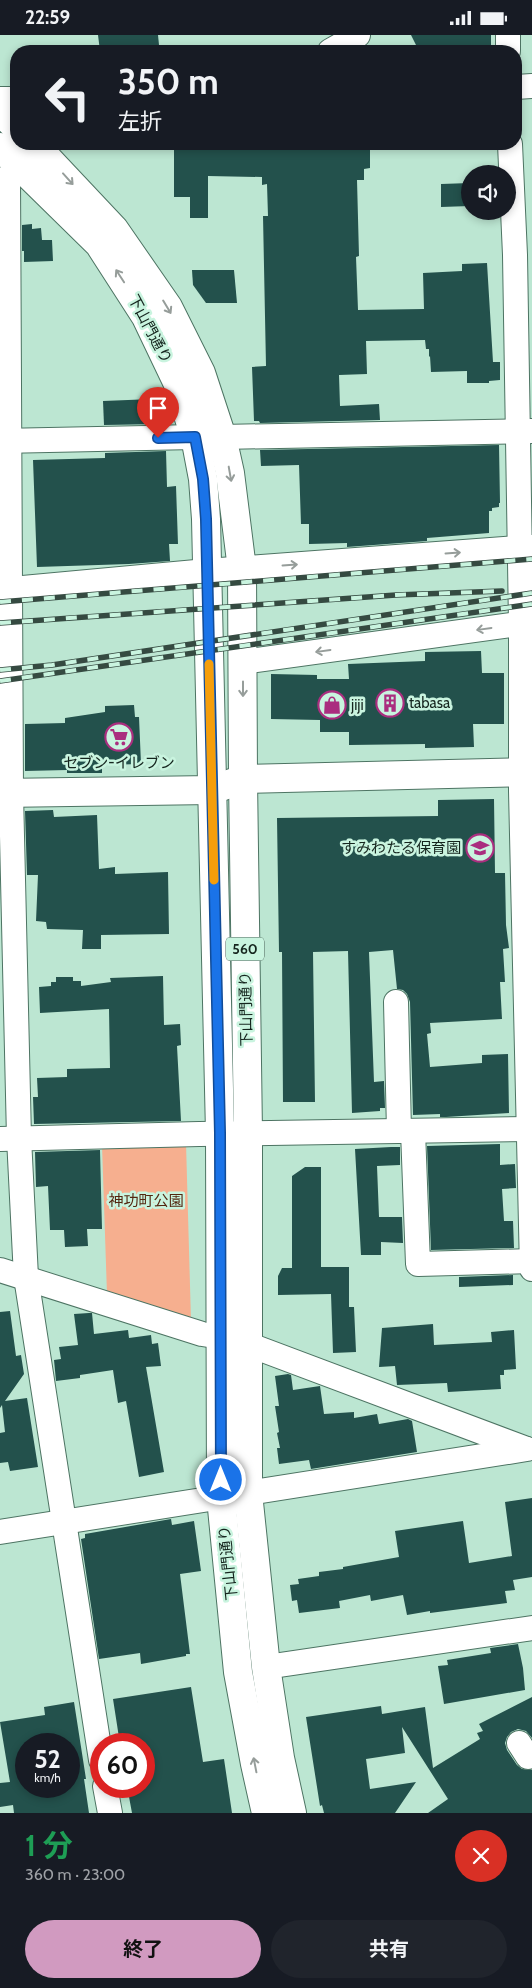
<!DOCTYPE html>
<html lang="ja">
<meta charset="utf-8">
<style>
:root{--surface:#171b24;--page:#20242c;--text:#f1f3f6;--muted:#9ea1a6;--accent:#d19ac0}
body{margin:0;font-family:Cabin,"Noto Sans JP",sans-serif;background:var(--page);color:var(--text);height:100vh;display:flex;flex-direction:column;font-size:19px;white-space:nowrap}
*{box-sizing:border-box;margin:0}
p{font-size:16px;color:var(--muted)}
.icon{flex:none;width:28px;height:28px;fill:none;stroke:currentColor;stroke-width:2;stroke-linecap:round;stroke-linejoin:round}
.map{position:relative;height:1778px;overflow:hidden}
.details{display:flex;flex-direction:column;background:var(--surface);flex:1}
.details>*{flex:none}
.banner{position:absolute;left:10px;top:10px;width:512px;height:105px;border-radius:20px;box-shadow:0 2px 8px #0003;background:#171b24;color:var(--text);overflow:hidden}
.controls{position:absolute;left:461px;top:130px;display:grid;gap:10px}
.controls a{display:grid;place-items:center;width:55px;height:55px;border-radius:50%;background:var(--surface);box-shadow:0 2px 8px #0003;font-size:25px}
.speed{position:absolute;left:15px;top:1698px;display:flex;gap:10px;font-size:25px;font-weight:700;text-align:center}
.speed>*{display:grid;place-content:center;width:65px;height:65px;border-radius:50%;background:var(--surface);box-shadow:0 2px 8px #0003;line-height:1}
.speed small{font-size:12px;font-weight:400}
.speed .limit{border:8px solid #d22;background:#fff;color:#111}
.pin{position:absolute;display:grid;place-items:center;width:42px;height:42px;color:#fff;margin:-51px -21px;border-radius:50% 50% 50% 0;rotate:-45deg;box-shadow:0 0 5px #0007}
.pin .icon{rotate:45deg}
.me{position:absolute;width:55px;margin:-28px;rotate:0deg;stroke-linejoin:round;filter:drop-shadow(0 0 4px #0008)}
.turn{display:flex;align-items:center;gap:18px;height:105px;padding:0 25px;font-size:22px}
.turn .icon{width:65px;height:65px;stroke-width:2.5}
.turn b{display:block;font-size:35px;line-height:42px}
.round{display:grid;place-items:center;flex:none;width:52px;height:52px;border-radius:26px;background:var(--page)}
.headline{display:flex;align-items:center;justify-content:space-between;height:85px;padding:0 25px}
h1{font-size:30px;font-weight:700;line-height:38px;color:#1e9e55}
.button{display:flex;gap:10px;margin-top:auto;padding:10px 25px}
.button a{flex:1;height:58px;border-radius:30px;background:var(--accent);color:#111;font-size:20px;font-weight:700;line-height:58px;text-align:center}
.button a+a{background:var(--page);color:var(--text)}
.status{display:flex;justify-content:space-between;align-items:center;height:35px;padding:0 25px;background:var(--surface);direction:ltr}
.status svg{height:14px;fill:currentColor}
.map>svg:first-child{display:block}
.green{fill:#f6af8f}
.building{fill:#23514c;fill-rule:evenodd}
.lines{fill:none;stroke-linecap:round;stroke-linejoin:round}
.street-casing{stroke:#4d7463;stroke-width:26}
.secondary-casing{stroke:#4d7463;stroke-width:30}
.primary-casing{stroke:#4d7463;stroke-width:30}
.street{stroke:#fff;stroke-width:24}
.secondary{stroke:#fff;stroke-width:28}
.primary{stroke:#fff;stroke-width:28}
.rail-casing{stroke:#354a41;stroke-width:5.5}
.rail{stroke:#c9f4df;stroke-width:4;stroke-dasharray:11;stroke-linecap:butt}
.oneway{stroke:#969d9a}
.route-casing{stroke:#114b97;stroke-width:12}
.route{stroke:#1a73e8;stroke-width:9}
.slow{stroke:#f59e0b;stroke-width:9}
.labels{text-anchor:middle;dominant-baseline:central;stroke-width:5;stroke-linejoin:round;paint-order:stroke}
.shield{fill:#c9f4df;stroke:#4b6358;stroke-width:1}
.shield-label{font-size:14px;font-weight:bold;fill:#15251e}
.street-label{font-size:15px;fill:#15251e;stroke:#c9f4df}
.poi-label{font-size:15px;fill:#15251e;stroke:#c9f4df;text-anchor:start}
.park-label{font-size:15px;fill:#532610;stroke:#c9f4df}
</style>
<div class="status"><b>22:59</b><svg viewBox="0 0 49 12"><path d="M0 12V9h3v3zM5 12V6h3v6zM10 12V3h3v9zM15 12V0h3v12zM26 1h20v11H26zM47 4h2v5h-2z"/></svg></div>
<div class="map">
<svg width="532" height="1778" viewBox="0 0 532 1778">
<rect width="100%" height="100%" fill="#bce6d2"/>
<polygon class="green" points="186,1108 191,1286 107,1259 102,1110"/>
<g class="building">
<polygon points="98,0 158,0 159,10 100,16"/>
<polygon points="411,0 491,0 491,16 419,16"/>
<polygon points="269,109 370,109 370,133 364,134 364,145 357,145 359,221 356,222 358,275 424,274 423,238 462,236 462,229 487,228 493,327 500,327 500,345 489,346 489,348 467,348 467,336 431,337 430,321 429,322 429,314 426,314 425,305 366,306 367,339 339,340 340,371 379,369 380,385 260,388 259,386 254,386 252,332 266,331 263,181 268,181 267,149 262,150 262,142 208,141 208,183 190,183 190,162 174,162 174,112 197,110 197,114 269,110"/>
<polygon points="470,148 470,171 441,172 441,149"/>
<polygon points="32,189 32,194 41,193 42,205 52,205 53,226 24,227 24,216 22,216 22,190"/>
<polygon points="192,235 234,235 237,268 206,268 193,250"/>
<polygon points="153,364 163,389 104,390 103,366"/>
<polygon points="499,410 500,468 499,468 499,472 492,473 492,476 489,476 489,498 427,503 427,506 347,512 347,508 309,509 309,489 301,489 299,430 261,431 260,415"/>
<polygon points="166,416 167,452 176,451 178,509 169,509 170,526 129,529 37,532 33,425 105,423 105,418"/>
<polygon points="481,616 482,638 504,638 504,689 473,689 474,712 425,713 425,709 349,710 349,697 320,697 320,685 271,684 271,639 317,640 317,644 349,644 348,629 425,626 425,617"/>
<polygon points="134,670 135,682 139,682 141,729 102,730 102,738 67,738 67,735 25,736 25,689 65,688 65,683 105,677 105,671"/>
<polygon points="494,764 495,838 505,838 506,890 509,913 503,914 505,947 500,947 502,984 430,988 431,998 427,999 430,1032 482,1028 482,1020 508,1019 509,1078 446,1082 440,1082 440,1079 413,1080 410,967 407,959 403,955 397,954 393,915 369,917 374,1047 384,1046 385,1073 380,1073 380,1076 352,1078 348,916 313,917 315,1067 283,1067 282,917 279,917 277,783 438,781 438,765"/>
<polygon points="53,775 54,782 97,780 99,834 115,832 115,839 168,837 169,899 101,900 101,914 82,914 83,895 47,894 46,887 36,886 38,840 27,840 25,776"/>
<polygon points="163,941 164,990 180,989 181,1010 177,1011 181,1086 34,1089 33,1062 38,1062 37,1043 67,1042 67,1034 110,1033 109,974 40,978 39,952 51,951 51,947 56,947 56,942 73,942 73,946 81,946 81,951 111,947 110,943"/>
<polygon points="500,1109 500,1130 515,1129 516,1153 502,1154 504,1186 513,1186 514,1213 431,1215 427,1111"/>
<polygon points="391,1112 400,1112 400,1130 377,1131 379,1182 402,1182 403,1208 381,1207 381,1220 361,1220 355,1114"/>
<polygon points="100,1115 102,1194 87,1194 88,1211 65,1212 64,1195 50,1195 48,1151 36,1152 35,1117"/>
<polygon points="305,1132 321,1132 321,1232 349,1232 349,1272 354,1272 356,1317 333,1318 331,1259 278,1260 278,1241 282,1233 292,1233 292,1141"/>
<polygon points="513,1240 513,1250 459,1252 459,1242"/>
<polygon points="10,1276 16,1321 21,1320 24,1339 5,1366 27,1363 38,1432 10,1436 8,1427 0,1428 0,1398 5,1397 2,1370 0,1373 0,1277"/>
<polygon points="89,1278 92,1278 94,1299 128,1295 129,1303 151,1300 152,1309 158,1308 161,1331 146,1332 164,1437 139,1442 126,1366 118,1368 113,1335 80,1340 80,1343 56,1346 54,1325 61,1324 59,1312 78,1310 74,1279"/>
<polygon points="433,1289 434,1310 492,1307 491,1297 514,1295 516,1334 504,1335 504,1340 500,1340 501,1354 448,1357 447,1348 397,1350 395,1331 379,1332 382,1293"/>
<polygon points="288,1339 291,1340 293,1355 320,1351 324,1379 354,1377 354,1383 377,1379 379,1389 408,1384 412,1386 417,1417 311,1434 309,1425 279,1429 277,1413 280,1413 277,1398 279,1397 275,1371 279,1371 275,1341"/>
<polygon points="532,1463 532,1542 513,1545 515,1555 505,1556 507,1568 430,1578 430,1576 407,1580 403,1560 371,1566 370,1560 339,1566 340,1573 299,1578 297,1565 292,1566 290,1550 299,1549 298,1544 319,1541 319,1537 343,1534 343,1532 399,1522 395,1496 463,1486 469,1528 512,1521 505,1467"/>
<polygon points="171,1484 172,1490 194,1486 201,1536 180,1539 190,1619 186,1619 186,1621 141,1629 140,1618 99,1624 81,1504 85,1503 85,1499"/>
<polygon points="518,1609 523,1633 525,1655 444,1669 438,1631 448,1630 447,1625 491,1618 490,1613"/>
<polygon points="191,1652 203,1727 224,1724 232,1778 132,1778 127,1751 144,1751 144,1709 120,1709 113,1664"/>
<polygon points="532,1662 532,1703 526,1696 518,1694 511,1697 507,1702 505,1708 507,1715 517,1730 522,1734 532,1735 532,1778 428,1778 448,1764 402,1692 405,1718 366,1724 370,1754 416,1747 395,1778 324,1778 322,1770 320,1771 306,1682 381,1671 382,1679 425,1672 433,1733 480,1704 477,1698 483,1696 479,1689"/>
<path d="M 74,1667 L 86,1744 L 84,1744 L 89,1778 L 14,1778 L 13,1770 L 0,1772 L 0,1748 L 10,1747 L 0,1687 L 45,1680 L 44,1672 ZM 26,1709 L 69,1709 L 69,1752 L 41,1756 L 40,1751 L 26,1751 Z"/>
</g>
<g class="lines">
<g class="street-casing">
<g id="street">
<polyline points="508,0 508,16"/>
<polyline points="330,16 358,0"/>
<polyline points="516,52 532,51"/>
<polyline points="0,64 16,64"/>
<polyline points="510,109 515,220 521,589 521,756 532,1234"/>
<polyline points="16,128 8,144 11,758 19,1103 26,1242 101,1725"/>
<polyline points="222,402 532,396"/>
<polyline points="0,406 195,402"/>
<polyline points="0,555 207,536 532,512"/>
<polyline points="243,627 532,587"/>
<polyline points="396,967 399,1096"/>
<polyline points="413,1096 418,1229 532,1226"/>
<polyline points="0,1104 199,1099 532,1094"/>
<polyline points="0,1235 202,1299 221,1302"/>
<polyline points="247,1309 524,1413"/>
<polyline points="0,1497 527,1414"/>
<polyline points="266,1632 532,1593"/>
<polyline points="519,1708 528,1722 532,1720"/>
<polyline points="105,1751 110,1778"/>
</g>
</g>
<g class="secondary-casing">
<polyline id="secondary" points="0,758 212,755 243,744 532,737"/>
</g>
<g class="primary-casing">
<g id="primary">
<polyline points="0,76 16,92"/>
<polyline points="34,109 114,194 168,272 201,338 222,402 230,438 242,534 243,744 248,1098 248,1458 266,1632 280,1723 292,1778"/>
<polyline points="0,112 99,209 146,282 178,349 195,402 203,444 206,484 220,1098 221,1463 238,1637 255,1729 266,1778"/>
</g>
</g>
<use href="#street" class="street"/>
<use href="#secondary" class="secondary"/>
<use href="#primary" class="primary"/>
<g class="rail-casing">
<g id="rail">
<polyline points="0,567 532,524"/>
<polyline points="0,588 396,560 502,556"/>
<polyline points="0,635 52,630 532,558"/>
<polyline points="0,646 532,569"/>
</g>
</g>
<use href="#rail" class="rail"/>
</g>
<defs><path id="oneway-shaft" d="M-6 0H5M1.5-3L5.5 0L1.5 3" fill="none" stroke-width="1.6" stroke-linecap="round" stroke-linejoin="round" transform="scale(1.25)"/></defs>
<g class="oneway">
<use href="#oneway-shaft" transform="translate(68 144) rotate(48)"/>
<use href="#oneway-shaft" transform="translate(120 241) rotate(-123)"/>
<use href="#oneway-shaft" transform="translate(167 272) rotate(59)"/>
<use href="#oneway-shaft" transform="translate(230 439) rotate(80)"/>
<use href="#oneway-shaft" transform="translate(453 518) rotate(-4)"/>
<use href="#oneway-shaft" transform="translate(290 530) rotate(-4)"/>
<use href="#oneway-shaft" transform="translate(484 594) rotate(172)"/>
<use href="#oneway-shaft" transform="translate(323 616) rotate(172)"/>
<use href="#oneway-shaft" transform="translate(243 654) rotate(90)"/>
<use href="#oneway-shaft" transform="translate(255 1730) rotate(-101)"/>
</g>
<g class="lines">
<g class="route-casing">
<polyline id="route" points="158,403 195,402 203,444 206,484 220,1098 221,1445"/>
</g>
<use href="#route" class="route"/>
<polyline class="slow" points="209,629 214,845"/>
</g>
<defs>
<g id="building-ring" transform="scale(1.4375)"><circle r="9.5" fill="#c9f4df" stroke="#aa2e7f" stroke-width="1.5"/><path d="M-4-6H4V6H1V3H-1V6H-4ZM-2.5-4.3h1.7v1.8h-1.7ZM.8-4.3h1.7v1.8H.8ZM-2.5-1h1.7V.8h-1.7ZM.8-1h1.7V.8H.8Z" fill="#aa2e7f"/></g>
<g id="shop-ring" transform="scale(1.4375)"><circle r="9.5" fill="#c9f4df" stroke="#aa2e7f" stroke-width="1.5"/><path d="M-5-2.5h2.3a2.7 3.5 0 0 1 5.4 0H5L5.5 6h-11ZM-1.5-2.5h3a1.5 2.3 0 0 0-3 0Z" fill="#aa2e7f"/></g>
<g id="supermarket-ring" transform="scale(1.4375)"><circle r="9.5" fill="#c9f4df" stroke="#aa2e7f" stroke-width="1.5"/><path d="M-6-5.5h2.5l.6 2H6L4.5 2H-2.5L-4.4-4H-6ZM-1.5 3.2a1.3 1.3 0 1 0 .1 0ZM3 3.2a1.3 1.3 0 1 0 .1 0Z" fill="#aa2e7f"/></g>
<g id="school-ring" transform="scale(1.4375)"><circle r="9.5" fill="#c9f4df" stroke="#aa2e7f" stroke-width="1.5"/><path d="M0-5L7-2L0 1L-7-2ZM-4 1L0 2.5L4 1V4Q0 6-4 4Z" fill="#aa2e7f"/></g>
</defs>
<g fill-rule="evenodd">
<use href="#building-ring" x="390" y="668"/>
<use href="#shop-ring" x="332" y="670"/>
<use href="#supermarket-ring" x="119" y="702"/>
<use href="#school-ring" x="480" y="813"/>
</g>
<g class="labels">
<rect class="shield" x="226" y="902.5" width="38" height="23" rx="4"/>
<g class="shield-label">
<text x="245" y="914">560</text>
</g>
<g class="street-label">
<text transform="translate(150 294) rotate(62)">下山門通り</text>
<text transform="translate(246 974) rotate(-91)">下山門通り</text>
<text transform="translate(228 1528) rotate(-96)">下山門通り</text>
</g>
<g class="poi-label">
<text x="409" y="668">tabasa</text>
<text x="351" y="670">jiji</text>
<text x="119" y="728" text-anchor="middle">セブン-イレブン</text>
<text x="461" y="813" text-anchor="end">すみわたる保育園</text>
</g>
<g class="park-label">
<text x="146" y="1166">神功町公園</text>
</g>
</g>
</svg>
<div class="controls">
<a><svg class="icon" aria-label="sound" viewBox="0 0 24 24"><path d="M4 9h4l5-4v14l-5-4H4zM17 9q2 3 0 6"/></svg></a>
</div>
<div class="speed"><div>52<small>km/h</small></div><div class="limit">60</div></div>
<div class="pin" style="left:158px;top:403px;background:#d93025"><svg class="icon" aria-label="arrive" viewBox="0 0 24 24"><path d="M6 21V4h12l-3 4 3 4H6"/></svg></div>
<svg class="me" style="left:221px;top:1445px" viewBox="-20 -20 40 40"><circle r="17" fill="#1a73e8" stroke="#fff" stroke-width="3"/><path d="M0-11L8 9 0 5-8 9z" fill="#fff"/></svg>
<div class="banner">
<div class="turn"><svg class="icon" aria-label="left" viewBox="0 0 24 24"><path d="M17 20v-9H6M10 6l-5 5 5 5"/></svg><div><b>350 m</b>左折</div></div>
</div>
</div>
<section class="details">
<div class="headline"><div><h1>1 分</h1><p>360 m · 23:00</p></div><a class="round" style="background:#d93025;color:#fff"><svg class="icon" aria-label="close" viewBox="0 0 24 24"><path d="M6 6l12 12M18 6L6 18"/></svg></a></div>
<div class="button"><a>終了</a><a>共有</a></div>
</section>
